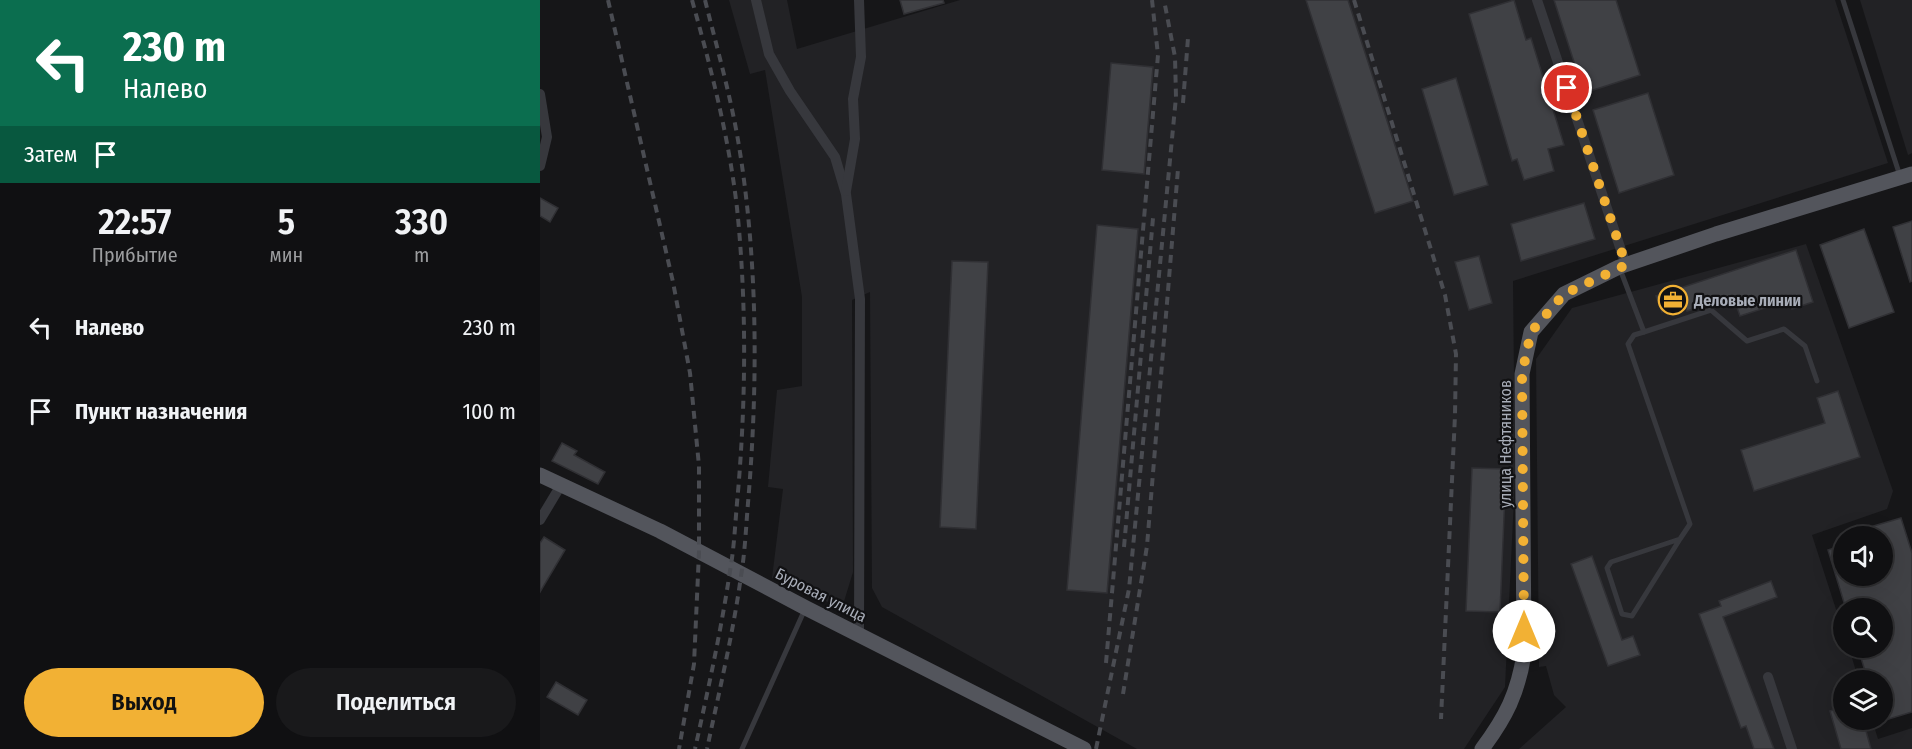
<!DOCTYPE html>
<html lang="ru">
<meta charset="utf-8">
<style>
:root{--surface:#101012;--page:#19191b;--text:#f1f3f6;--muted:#9c9d9f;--line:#303032;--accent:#f2b134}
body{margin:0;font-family:"Fira Sans Condensed",sans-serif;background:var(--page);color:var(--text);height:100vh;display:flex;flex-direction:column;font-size:22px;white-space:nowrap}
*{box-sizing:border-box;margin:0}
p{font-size:20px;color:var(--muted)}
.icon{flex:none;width:33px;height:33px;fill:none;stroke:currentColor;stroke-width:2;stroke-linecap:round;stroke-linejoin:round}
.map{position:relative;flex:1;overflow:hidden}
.panel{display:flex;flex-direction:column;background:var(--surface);width:540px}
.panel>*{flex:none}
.hud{background:#0b6e4f;color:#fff;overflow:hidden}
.fabs{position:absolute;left:1293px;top:526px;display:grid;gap:12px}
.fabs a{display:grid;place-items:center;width:60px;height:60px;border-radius:50%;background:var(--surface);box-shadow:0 6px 24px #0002,0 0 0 2px var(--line);font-size:30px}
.pin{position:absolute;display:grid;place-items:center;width:51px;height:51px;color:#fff;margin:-26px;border:3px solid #fff;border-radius:50%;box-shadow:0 2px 6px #0007}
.me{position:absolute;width:66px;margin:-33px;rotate:0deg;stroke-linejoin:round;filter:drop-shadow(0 0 4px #0008)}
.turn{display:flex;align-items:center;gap:21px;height:126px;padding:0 24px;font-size:27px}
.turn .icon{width:78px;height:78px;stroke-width:2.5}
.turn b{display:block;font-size:42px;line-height:51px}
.then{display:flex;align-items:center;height:57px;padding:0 24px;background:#0003;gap:12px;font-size:22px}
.eta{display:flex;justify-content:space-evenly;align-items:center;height:102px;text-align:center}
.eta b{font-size:36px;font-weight:600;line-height:42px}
.primary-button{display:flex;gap:12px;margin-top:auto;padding:12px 24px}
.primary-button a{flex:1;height:69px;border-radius:36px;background:var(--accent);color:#111;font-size:24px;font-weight:600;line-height:69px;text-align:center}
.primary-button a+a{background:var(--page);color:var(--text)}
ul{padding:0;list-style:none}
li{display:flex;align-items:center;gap:18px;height:84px;padding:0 24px}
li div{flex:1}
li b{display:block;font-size:22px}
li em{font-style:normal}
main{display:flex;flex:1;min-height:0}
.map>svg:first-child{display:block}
.built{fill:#222225}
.building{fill:#404145;stroke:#303034;stroke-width:1.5}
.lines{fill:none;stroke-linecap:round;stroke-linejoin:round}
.lane{stroke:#37383d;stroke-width:5}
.street{stroke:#37383d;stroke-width:10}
.primary{stroke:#53555c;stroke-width:15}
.rail{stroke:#4a4c52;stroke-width:4;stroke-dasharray:8 6;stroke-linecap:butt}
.route{stroke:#f2b134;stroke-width:10;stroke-dasharray:0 18}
.labels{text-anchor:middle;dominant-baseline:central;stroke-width:4.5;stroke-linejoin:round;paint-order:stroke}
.poi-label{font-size:16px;font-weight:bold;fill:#a8adb8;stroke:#111113;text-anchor:start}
.street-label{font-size:16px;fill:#a8adb8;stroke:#111113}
</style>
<main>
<section class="panel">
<div class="hud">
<div class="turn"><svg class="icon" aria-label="left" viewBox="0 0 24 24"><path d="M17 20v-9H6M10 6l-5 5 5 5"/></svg><div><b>230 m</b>Налево</div></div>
<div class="then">Затем<svg class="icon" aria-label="arrive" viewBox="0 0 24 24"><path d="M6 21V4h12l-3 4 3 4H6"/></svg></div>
</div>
<div class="eta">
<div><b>22:57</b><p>Прибытие</p></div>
<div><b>5</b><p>мин</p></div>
<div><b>330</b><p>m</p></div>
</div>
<ul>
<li><svg class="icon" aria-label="left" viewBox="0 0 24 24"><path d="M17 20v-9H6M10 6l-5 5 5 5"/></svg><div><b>Налево</b></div><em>230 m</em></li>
<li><svg class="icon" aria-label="arrive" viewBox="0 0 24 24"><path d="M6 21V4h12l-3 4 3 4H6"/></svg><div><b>Пункт назначения</b></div><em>100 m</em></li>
</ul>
<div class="primary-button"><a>Выход</a><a>Поделиться</a></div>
</section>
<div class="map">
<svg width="1372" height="749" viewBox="0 0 1372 749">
<rect width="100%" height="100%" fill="#161618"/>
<g class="built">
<polygon points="189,0 247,0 257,49 420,0 1295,0 1348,163 973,281 975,477 965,687 924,749 597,749 342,607 332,588 330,292 312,300 313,572 302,608 232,578 243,489 228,487 237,390 262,386 262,297 225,70 210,74"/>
<polygon points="1320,0 1372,0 1372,153 1368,155"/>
<polygon points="1266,244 1353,491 1347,509 1272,535 1303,631 1304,648 1309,648 1319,681 1304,681 1304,720 1332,720 1338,739 1372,728 1372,749 979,749 1026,707 1014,695 1006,666 999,667 996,359 1032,308"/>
</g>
<g class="building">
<polygon points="360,0 403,0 404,3 364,14"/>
<polygon points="766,0 808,0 873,201 835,213"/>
<polygon points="974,0 986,40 991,38 1024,145 1008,149 1014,171 984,180 977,159 972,161 929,14"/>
<polygon points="1014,0 1076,0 1100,75 1044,93"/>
<polygon points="571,63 613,67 604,174 562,170"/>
<polygon points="916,78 948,185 914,195 882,89"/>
<polygon points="1108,93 1134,175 1079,193 1053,110"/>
<polygon points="0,198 18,208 10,222 0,216"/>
<polygon points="1044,203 1055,239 981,261 971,224"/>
<polygon points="1372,221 1372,281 1370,282 1353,227"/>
<polygon points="557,225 598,229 567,593 527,590"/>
<polygon points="1324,229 1354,312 1309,328 1280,245"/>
<polygon points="1256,250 1273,302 1252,309 1249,300 1200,316 1193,296 1147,311 1144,304 1122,312 1116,296"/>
<polygon points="939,256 952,303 929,310 915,262"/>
<polygon points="412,261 448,262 436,529 400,527"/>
<polygon points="1298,391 1320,457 1214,491 1201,450 1285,423 1277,398"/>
<polygon points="22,443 37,451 34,455 65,472 58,484 12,461"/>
<polygon points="932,468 966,469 960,612 926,611"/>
<polygon points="1361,518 1372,553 1372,712 1342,721 1342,681 1328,681 1318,648 1342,648 1342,609 1306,609 1288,550 1304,545 1304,576 1342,576 1342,537 1333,537 1330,527"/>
<polygon points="4,537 25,550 0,592 0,543"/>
<polygon points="1052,556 1082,640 1093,636 1100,655 1068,666 1031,564"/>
<polygon points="1231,581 1237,597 1183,617 1234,749 1214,749 1206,726 1201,728 1159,614 1181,606 1179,601"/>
<polygon points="16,682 47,700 38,715 7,697"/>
<polygon points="1304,707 1304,720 1323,720 1331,749 1301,749 1290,711"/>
</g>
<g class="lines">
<g class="lane">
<polyline points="1303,0 1360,176"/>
<polyline points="1080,269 1104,332 1171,310 1207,341 1244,329 1265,346 1277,381"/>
<polyline points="1104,332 1094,335 1088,344 1150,524 1140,539 1071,562 1067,568 1082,614 1092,616 1140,539"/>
<polyline points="202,749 265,609"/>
</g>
<g class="street">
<polyline points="216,0 229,54 250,91 295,157 306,194 320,299 319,634"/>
<polyline points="997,0 1086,265"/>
<polyline points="0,94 7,137 0,166"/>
<polyline points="306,191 315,139 313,99 321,57 319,0"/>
<polyline points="0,520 21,485"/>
<polyline points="1228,677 1252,749"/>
</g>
<g class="primary">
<polyline points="0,475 120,531 266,608 544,749"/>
<path d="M 942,749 C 966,717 978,693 984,654 L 982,374 L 991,332 L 1024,294 L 1079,267 L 1176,234 L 1372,174"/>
</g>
<g class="rail">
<polyline points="68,0 133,282 150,373 159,466 159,552 154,664 139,749"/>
<path d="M 152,0 C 171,68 189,138 197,208 C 207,306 206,405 197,503 C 195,526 194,549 190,571 C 181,631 168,690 155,749"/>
<path d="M 165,0 C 177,48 191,97 199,146 C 218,263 218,385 208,503 C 206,527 205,552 201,576 C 193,634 179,692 167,749"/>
<polyline points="814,0 905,295 916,354 915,415 901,719"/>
<polyline points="643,103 648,38"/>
<polyline points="584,547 613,218"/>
<polyline points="566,663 618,55 612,0"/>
<polyline points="583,694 607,546 638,169"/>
<polyline points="556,749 589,589 636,97 635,57 624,0"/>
</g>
</g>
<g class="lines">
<polyline class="route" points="984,631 982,374 991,332 1024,294 1086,265 1027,88"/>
</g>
<defs>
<g id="office-ring" transform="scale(1.5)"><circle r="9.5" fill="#111113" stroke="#f2b134" stroke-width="1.5"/><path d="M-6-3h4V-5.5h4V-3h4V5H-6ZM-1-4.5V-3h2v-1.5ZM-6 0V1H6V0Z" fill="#f2b134"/></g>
</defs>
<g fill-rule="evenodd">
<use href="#office-ring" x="1133" y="300"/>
</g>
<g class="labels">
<g class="poi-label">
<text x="1154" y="300">Деловые линии</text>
</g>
<g class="street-label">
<text transform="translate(965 444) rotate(-90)">улица Нефтяников</text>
<text transform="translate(281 595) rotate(27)">Буровая улица</text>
</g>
</g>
</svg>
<div class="fabs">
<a><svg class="icon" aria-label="sound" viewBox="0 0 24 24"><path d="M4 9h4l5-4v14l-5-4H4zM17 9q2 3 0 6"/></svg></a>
<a><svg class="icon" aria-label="search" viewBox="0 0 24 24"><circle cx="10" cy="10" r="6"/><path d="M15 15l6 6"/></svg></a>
<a><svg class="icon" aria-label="layers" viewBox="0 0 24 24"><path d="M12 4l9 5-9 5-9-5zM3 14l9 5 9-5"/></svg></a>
</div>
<div class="pin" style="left:1027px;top:88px;background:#d93025"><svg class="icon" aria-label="arrive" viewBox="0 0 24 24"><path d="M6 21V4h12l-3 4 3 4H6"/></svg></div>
<svg class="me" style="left:984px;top:631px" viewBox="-20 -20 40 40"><circle r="19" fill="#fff"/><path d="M0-13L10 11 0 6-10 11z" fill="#f2b134"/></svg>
</div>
</main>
